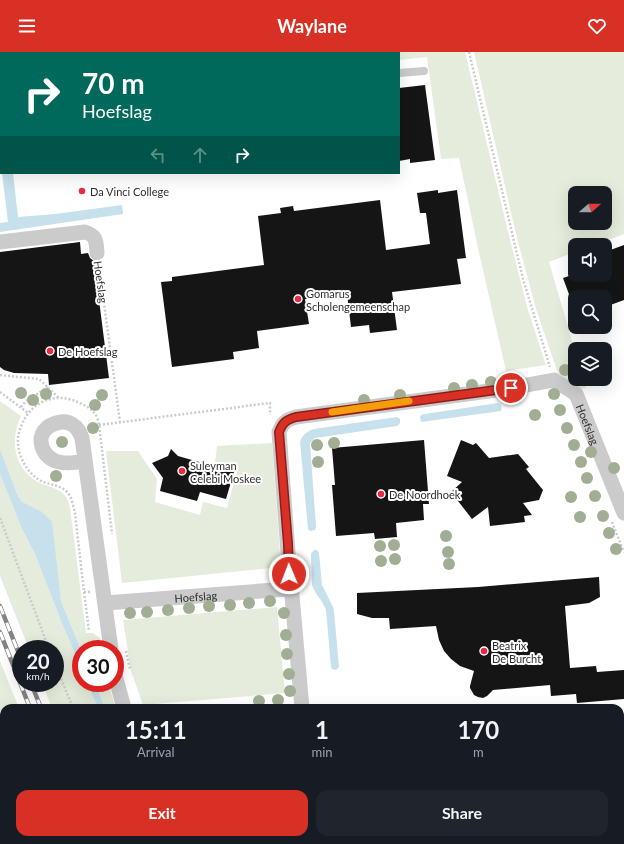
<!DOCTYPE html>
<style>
:root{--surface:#171b24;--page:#20242c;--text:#f1f3f6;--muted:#9ea1a6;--accent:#d93025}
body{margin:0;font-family:Lato,sans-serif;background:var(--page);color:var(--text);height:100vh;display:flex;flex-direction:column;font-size:15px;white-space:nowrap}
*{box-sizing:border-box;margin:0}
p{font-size:13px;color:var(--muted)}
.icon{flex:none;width:22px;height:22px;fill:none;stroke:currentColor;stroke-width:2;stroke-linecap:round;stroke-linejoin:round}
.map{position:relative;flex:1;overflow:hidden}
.sheet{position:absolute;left:0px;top:652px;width:624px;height:140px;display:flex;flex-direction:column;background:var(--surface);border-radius:12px 12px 0 0;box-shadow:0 4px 16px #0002}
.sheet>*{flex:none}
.hud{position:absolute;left:0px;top:0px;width:400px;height:122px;box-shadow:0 4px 16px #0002;background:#00695c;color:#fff;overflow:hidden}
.needle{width:26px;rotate:70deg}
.fabs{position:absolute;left:568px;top:134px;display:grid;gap:8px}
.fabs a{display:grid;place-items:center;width:44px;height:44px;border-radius:8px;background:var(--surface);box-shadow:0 4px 16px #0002;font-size:20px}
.speed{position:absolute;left:12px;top:588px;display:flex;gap:8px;font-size:20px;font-weight:700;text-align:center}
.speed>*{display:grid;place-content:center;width:52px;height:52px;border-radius:50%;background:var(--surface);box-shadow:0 4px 16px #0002;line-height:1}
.speed small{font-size:10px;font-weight:400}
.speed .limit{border:6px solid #d22;background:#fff;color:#111}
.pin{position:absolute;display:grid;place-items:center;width:34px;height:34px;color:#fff;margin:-17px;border:2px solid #fff;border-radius:50%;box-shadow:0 1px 4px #0007}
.me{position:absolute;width:44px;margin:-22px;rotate:359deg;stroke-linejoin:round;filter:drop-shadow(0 0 3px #0008)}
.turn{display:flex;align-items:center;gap:14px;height:84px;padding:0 16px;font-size:18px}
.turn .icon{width:52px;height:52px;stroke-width:2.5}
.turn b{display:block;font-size:28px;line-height:34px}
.lanes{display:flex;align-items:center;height:38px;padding:0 16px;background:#0003;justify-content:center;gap:20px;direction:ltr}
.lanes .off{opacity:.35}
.eta{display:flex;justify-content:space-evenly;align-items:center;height:68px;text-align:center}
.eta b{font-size:24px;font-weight:700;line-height:28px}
.primary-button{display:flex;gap:8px;margin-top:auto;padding:8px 16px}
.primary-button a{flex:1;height:46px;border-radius:12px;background:var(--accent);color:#fff;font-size:16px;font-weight:700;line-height:46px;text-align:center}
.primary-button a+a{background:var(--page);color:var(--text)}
header{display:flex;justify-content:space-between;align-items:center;height:52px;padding:0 16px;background:var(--accent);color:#fff;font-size:18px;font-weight:700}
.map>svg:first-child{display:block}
.green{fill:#e5ecdb;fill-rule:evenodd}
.water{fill:#c6e0ec}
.building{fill:#151515}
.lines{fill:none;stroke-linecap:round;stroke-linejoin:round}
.path{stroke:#cbcbcb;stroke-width:2.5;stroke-dasharray:2 2;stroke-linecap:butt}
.lane{stroke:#cbcbcb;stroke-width:8}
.street{stroke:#cbcbcb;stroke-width:15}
.highway{stroke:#959595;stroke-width:22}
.rail-casing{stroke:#838383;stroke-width:4.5}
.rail{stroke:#fff;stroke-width:3;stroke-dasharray:9;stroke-linecap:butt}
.tree{fill:#a1ae93}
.route-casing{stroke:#8d1f18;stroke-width:10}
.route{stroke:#d93025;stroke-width:7}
.slow{stroke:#f59e0b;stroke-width:7}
.poi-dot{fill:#eb2945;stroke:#fff;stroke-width:1.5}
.labels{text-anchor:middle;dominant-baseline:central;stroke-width:4;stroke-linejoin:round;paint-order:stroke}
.poi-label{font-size:11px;fill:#2e2e2e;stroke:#fff;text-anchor:start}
.street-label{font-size:11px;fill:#2e2e2e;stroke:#fff}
</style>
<header><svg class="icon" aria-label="menu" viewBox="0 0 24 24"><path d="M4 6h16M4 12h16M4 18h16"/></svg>Waylane<svg class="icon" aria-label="heart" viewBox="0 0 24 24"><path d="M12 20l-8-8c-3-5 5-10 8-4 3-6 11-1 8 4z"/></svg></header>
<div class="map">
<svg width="624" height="792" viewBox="0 0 624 792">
<rect width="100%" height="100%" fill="#fff"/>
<g class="green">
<polygon points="328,0 465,0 510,188 528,258 546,313 506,319 478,196 459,106 441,107 427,5 399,8 399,1 328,1"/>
<path d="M 474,0 L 624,0 L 624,182 L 595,193 L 575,193 L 575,200 L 549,210 L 575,299 L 575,327 L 583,327 L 586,336 L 578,337 L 559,324 L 536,257 L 517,186 ZM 575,141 L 605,141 L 605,171 L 575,171 Z"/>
<path d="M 0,349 L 21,364 C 10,387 13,414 36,429 C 46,435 60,435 66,445 C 68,448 69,452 70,456 L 86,581 L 93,581 L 100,586 L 102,597 L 81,597 L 81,598 L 61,549 L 57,517 L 28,454 L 22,450 L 17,442 L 0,397 Z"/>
<polygon points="272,391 281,515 122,531 106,399 138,399 157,427 155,450 200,463 203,450 227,456 238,416 215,411 217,394"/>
<polygon points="0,422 22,477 35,502 61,569 81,616 81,631 87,631 98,656 52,656 42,631 55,631 55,597 29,597 0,524"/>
<polygon points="277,555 285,641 143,653 131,619 123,568"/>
<polygon points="0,609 19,656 4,656 4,683 0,673"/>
<polygon points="95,631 108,631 116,656 105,656"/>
<polygon points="105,788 152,788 154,792 106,792"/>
</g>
<g class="water">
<polygon points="2,121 13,121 18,165 55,162 122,153 123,162 0,180 0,171 8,170"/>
<polygon points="498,351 501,353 502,356 501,359 421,370 420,365 421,363 425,362"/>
<path d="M 397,365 L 400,367 L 400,371 L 397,374 L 315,386 L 310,391 L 316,475 L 315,478 L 310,479 L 308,477 L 300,390 C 302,383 307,379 314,377 Z"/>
<polygon points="0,397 17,442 22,450 42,460 52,470 61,549 81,598 81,616 61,569 35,502 22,477 0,422"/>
<path d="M 314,498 L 317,498 L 319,501 L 322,533 L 333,555 L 334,559 L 339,615 L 336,618 L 332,617 L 331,615 L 326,558 C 323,549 315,542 312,533 L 311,502 Z"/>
<polygon points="87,631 95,631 105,656 98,656"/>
</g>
<g class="building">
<polygon points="425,33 435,108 410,111 410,107 399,109 399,36"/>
<polygon points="438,138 438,141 457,138 466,206 457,207 461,232 392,240 397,278 370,281 369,273 351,275 347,242 305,247 309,272 257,279 259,296 233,300 234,307 172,315 161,230 172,229 172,225 264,213 258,164 281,161 280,156 293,154 294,159 380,148 386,198 430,192 426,161 420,161 417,141"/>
<polygon points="80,190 81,202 88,201 90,206 94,209 109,326 49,333 48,322 14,321 4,318 0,315 0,200"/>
<polygon points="624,193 624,248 605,255 605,245 570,245 563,226 572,223 605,223 605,200"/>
<polygon points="424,388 429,452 423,452 424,468 396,471 397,485 375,487 374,481 336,484 332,433 335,433 332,396"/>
<polygon points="461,388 473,393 476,391 489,406 518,402 529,415 526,417 543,438 539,448 523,451 532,463 524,464 525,470 490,474 488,455 472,467 451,440 462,430 447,424"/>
<polygon points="171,397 178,404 234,420 226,447 200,440 197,449 160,439 163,426 152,411 168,404"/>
<polygon points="599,525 600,545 589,551 565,554 570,616 596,614 597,620 624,618 624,647 577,651 576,642 551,644 550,633 493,638 487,644 483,646 478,645 474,643 470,636 470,634 474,619 460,614 451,607 444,599 439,588 436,574 390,577 389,566 372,566 357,562 357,541 478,535"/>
</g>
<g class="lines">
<g class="path">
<polyline points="469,0 523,227 550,315"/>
<polyline points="99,214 120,370"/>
<polyline points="0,323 39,327 59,346"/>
<polyline points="0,340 28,361"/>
<polyline points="21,355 26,349 48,335"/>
<polyline points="99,373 270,351 270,363"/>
<polyline points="0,466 49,597"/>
<polyline points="612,470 624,500"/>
<polyline points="84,540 89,579"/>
<path d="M 90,540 L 84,540 L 75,461 C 73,454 72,444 66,439 C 59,433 51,433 43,430 C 28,423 17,404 18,387 C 18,383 19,379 21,375 C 30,349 56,339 80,351 C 86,354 92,357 95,362 C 98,365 98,370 99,373 L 112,482"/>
<polyline points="126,599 130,617"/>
<polyline points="55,612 73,656"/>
<polyline points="130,788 131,792"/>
<polyline points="354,788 354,792"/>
</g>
<g class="lane">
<polyline points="318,0 318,1"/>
<polyline points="399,21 424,19"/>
</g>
<g class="street">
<path d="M 0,190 L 85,180 C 97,184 96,189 97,201"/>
<path d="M 85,409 C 69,412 49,414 42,395 C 41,391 40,387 42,383 C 46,372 64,366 73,373 C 78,376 80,381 82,386 L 111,597"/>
<path id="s1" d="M 105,551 L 288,537"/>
<polyline points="115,623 124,656"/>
<path id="s2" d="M 302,656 L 292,544 L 292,540 L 288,537 L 289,514 L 279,380 C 283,370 286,368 296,365 L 511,336 L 554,328 L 576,342 L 624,461"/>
<polyline points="188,788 191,792"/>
<polyline points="313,788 313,792"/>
</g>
<g class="highway">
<polyline points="0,726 4,736"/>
<polyline points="25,788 27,792"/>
</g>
<g class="rail-casing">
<g id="rail">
<polyline points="0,554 21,607"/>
<polyline points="0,580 30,656"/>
<polyline points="31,631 41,656"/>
<polyline points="83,788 85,792"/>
<polyline points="93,788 95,792"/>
</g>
</g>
<use href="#rail" class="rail"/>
</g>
<g class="tree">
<circle cx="565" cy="318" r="6"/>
<circle cx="491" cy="330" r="6"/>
<circle cx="472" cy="333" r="6"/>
<circle cx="454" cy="336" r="6"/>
<circle cx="21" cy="341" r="6"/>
<circle cx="46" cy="342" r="6"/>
<circle cx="554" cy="342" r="6"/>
<circle cx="102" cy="343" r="6"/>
<circle cx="400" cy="343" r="6"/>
<circle cx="33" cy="348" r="6"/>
<circle cx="364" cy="348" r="6"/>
<circle cx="95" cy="353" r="6"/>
<circle cx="560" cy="358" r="6"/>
<circle cx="535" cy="363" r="6"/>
<circle cx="93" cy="376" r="6"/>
<circle cx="567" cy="376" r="6"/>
<circle cx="62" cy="390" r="6"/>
<circle cx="334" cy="391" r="6"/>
<circle cx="317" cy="393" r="6"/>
<circle cx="574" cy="393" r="6"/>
<circle cx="591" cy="400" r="6"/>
<circle cx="318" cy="410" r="6"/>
<circle cx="581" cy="410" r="6"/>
<circle cx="614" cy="416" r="6"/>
<circle cx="56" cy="424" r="6"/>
<circle cx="587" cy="426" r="6"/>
<circle cx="595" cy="444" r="6"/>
<circle cx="571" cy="445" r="6"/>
<circle cx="603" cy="464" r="6"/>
<circle cx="580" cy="465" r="6"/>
<circle cx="609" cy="481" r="6"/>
<circle cx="446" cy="484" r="6"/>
<circle cx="394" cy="493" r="6"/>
<circle cx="380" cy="494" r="6"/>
<circle cx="616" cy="497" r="6"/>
<circle cx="448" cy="500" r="6"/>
<circle cx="395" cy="507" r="6"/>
<circle cx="381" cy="509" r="6"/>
<circle cx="449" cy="512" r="6"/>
<circle cx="270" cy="549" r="6"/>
<circle cx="249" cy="551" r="6"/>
<circle cx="230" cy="553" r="6"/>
<circle cx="209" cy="554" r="6"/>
<circle cx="189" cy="556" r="6"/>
<circle cx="168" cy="558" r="6"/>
<circle cx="147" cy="560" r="6"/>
<circle cx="130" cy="561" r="6"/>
<circle cx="284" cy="561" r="6"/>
<circle cx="286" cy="583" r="6"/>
<circle cx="287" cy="602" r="6"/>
<circle cx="289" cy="622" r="6"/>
<circle cx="290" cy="639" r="6"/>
<circle cx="278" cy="648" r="6"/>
<circle cx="259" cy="649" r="6"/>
</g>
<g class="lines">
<g class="route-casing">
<path id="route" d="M 289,522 L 288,492 L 279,380 C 283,370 286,368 296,365 L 511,336"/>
</g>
<use href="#route" class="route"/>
<polyline class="slow" points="332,360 409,349"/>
</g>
<g class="poi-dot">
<circle cx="82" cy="139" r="4"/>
<circle cx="298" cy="247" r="4"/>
<circle cx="50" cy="299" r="4"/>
<circle cx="182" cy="419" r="4"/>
<circle cx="381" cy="442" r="4"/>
<circle cx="484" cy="599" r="4"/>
</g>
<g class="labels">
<g class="poi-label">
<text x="90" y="139">Da Vinci College</text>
<text x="306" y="241">Gomarus<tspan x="306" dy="13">Scholengemeenschap</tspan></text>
<text x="58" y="299">De Hoefslag</text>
<text x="190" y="413">Suleyman<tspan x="190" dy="13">Celebi Moskee</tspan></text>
<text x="389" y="442">De Noordhoek</text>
<text x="492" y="593">Beatrix<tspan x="492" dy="13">De Burcht</tspan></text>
</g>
<g class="street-label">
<text transform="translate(101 230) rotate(82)">Hoefslag</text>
<text stroke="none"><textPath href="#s2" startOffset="622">Hoefslag</textPath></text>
<text stroke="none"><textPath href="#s1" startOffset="91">Hoefslag</textPath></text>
</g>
</g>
</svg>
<div class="fabs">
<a><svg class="needle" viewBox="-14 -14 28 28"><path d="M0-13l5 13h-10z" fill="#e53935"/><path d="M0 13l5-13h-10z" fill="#9ea1a6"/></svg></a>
<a><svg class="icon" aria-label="sound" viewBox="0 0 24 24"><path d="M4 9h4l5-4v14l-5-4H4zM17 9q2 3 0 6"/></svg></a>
<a><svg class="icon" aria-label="search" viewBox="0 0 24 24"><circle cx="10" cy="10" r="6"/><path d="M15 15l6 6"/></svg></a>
<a><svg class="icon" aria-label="layers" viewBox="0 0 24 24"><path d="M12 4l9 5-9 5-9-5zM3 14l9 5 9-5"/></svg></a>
</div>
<div class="speed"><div>20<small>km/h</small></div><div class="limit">30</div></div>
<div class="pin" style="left:511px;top:336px;background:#d93025"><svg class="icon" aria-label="arrive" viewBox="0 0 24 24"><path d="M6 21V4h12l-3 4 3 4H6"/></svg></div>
<svg class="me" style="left:289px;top:522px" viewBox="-20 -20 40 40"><circle r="17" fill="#d93025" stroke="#fff" stroke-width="3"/><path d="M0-11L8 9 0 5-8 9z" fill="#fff"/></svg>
<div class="hud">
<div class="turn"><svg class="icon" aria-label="right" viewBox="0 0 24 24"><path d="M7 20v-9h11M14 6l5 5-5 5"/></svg><div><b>70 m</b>Hoefslag</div></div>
<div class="lanes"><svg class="icon off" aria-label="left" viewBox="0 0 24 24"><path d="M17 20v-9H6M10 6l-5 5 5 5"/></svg><svg class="icon off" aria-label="ahead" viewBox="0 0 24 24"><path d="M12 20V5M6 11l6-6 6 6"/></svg><svg class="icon" aria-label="right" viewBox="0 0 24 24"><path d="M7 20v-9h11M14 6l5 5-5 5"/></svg></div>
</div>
<section class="sheet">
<div class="eta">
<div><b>15:11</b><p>Arrival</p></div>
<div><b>1</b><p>min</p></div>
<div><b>170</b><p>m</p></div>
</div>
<div class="primary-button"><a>Exit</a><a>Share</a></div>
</section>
</div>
